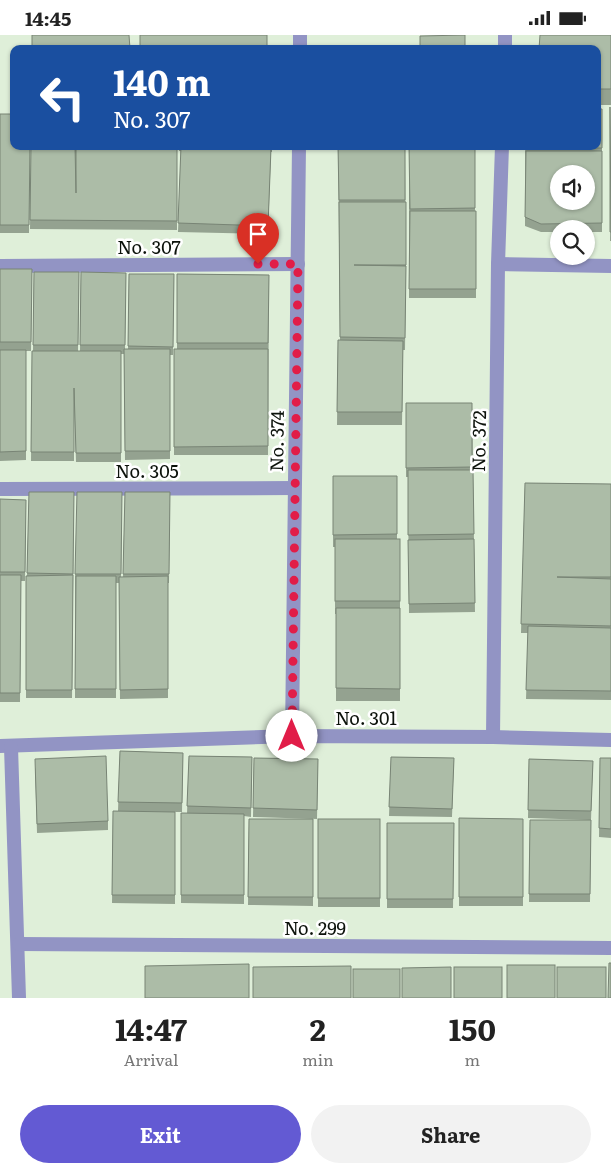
<!DOCTYPE html>
<style>
:root{--surface:#fff;--page:#f2f2f2;--text:#222;--muted:#767676;--accent:#635ad3}
body{margin:0;font-family:Literata,serif;background:var(--page);color:var(--text);height:100vh;display:flex;flex-direction:column;font-size:19px;white-space:nowrap}
*{box-sizing:border-box;margin:0}
p{font-size:16px;color:var(--muted)}
.icon{flex:none;width:28px;height:28px;fill:none;stroke:currentColor;stroke-width:2;stroke-linecap:round;stroke-linejoin:round}
.map{position:relative;height:963px;overflow:hidden}
.side{display:flex;flex-direction:column;background:var(--surface);flex:1}
.side>*{flex:none}
.banner{position:absolute;left:10px;top:10px;width:591px;height:105px;border-radius:10px;box-shadow:0 1px 4px #0004;background:#1a4fa0;color:#fff;overflow:hidden}
.buttons{position:absolute;left:550px;top:130px;display:grid;gap:10px}
.buttons a{display:grid;place-items:center;width:45px;height:45px;border-radius:50%;background:var(--surface);box-shadow:0 1px 4px #0004;font-size:25px}
.pin{position:absolute;display:grid;place-items:center;width:42px;height:42px;color:#fff;margin:-51px -21px;border-radius:50% 50% 50% 0;rotate:-45deg;box-shadow:0 0 5px #0007}
.pin .icon{rotate:45deg}
.me{position:absolute;width:55px;margin:-28px;rotate:0deg;stroke-linejoin:round;filter:drop-shadow(0 0 4px #0008)}
.turn{display:flex;align-items:center;gap:18px;height:105px;padding:0 20px;font-size:22px}
.turn .icon{width:65px;height:65px;stroke-width:2.5}
.turn b{display:block;font-size:35px;line-height:42px}
.eta{display:flex;justify-content:space-evenly;align-items:center;height:85px;text-align:center}
.eta b{font-size:30px;font-weight:700;line-height:35px}
.cta{display:flex;gap:10px;margin-top:auto;padding:10px 20px}
.cta a{flex:1;height:58px;border-radius:30px;background:var(--accent);color:#fff;font-size:20px;font-weight:700;line-height:58px;text-align:center}
.cta a+a{background:var(--page);color:var(--text)}
.status{display:flex;justify-content:space-between;align-items:center;height:35px;padding:0 25px;background:var(--surface);direction:ltr}
.status svg{height:14px;fill:currentColor}
.map>svg:first-child{display:block}
.lines{fill:none;stroke-linecap:round;stroke-linejoin:round}
.minor{stroke:#9294c4;stroke-width:14}
.wall{fill:#94a290}
.building{fill:#acbca7;stroke:#788475;fill-rule:evenodd}
.route{stroke:#e11d48;stroke-width:9;stroke-dasharray:0 16.2}
.labels{text-anchor:middle;dominant-baseline:central;stroke-width:5;stroke-linejoin:round;paint-order:stroke}
.street-label{font-size:18px;fill:#0c120b;stroke:#fff}
</style>
<div class="status"><b>14:45</b><svg viewBox="0 0 49 12"><path d="M0 12V9h3v3zM5 12V6h3v6zM10 12V3h3v9zM15 12V0h3v12zM26 1h20v11H26zM47 4h2v5h-2z"/></svg></div>
<div class="map">
<svg width="611" height="963" viewBox="0 0 611 963">
<rect width="100%" height="100%" fill="#dfefd9"/>
<g class="lines">
<g class="minor">
<polyline points="300,14 300,0"/>
<polyline points="505,14 505,0"/>
<polyline points="498,229 611,231"/>
<polyline points="0,231 298,229"/>
<polyline points="0,454 294,453"/>
<polyline points="292,701 299,111"/>
<polyline points="493,702 498,229 502,111"/>
<polyline points="0,711 292,701 493,702 611,705"/>
<polyline points="11,712 19,963"/>
<polyline points="19,909 611,913"/>
</g>
</g>
<g class="wall">
<polygon points="611,0 611,70 598,70 598,14"/>
<polygon points="610,72 611,206 610,206"/>
<polygon points="0,79 30,111 29,198 0,198"/>
<polygon points="31,111 177,111 177,195 30,194"/>
<polygon points="179,111 272,111 272,117 271,117 268,199 178,197 181,116 179,116"/>
<polygon points="338,111 405,111 406,231 405,315 403,315 402,390 337,390 338,305 340,305"/>
<polygon points="409,111 475,111 475,176 476,176 476,263 409,263"/>
<polygon points="525,111 602,113 602,197 586,197 586,194 559,194 559,197 541,197 525,191"/>
<polygon points="0,234 32,234 31,316 26,316 26,425 0,426"/>
<polygon points="34,237 79,237 78,316 80,316 81,237 126,238 125,314 128,314 129,239 174,239 173,320 170,320 170,424 125,425 124,319 121,319 121,427 76,427 74,362 74,426 31,426 32,316 33,316"/>
<polygon points="177,239 269,240 268,420 174,420 174,314 177,314"/>
<polygon points="406,368 472,368 475,577 409,578 408,442 406,442"/>
<polygon points="333,441 397,441 397,504 400,504 400,666 336,666 336,579 335,579 335,512 333,512"/>
<polygon points="525,448 611,449 611,665 526,664 528,598 521,598"/>
<polygon points="29,457 74,457 72,663 26,663 26,541 27,541"/>
<polygon points="122,457 121,542 123,542 125,457 170,457 169,548 168,548 168,663 120,664 119,548 116,548 116,663 75,663 75,539"/>
<polygon points="0,464 26,465 25,546 21,546 20,667 0,667"/>
<polygon points="120,716 183,718 182,777 175,777 175,869 112,868 113,776 166,777 118,776"/>
<polygon points="189,721 252,722 251,782 244,781 244,869 181,868 181,778 187,779"/>
<polygon points="391,722 454,723 452,782 389,781"/>
<polygon points="254,723 318,724 317,784 253,782"/>
<polygon points="600,723 611,723 611,803 599,802"/>
<polygon points="529,724 593,726 591,785 528,783"/>
<polygon points="35,733 108,786 108,795 37,798"/>
<polygon points="459,783 523,784 523,871 459,871"/>
<polygon points="249,784 313,784 313,871 248,870"/>
<rect x="318" y="784" width="62" height="88"/>
<polygon points="530,785 591,785 590,867 529,867"/>
<polygon points="387,788 454,788 453,873 387,873"/>
</g>
<g class="building">
<polygon points="32,0 129,0 130,14 32,14"/>
<rect x="140" y="0" width="127" height="14"/>
<polygon points="465,0 465,14 420,14 420,1"/>
<polygon points="540,0 611,0 611,54 598,54 598,14 539,14"/>
<polygon points="610,72 611,197 610,197"/>
<polygon points="598,74 602,74 602,113 526,113 526,111 598,111"/>
<polygon points="0,79 14,79 14,111 30,111 29,190 0,190"/>
<polygon points="31,111 75,111 76,158 76,111 177,111 177,186 30,185"/>
<polygon points="181,111 271,113 268,191 178,188"/>
<polygon points="338,111 405,111 405,165 339,165"/>
<polygon points="409,111 475,111 475,173 410,174"/>
<path d="M 526,116 L 602,116 L 602,188 L 541,189 L 525,182 ZM 559,139 L 586,139 L 586,166 L 559,166 Z"/>
<polygon points="339,167 406,167 406,230 354,230 406,231 405,303 340,302"/>
<polygon points="410,176 476,176 476,254 409,254"/>
<polygon points="0,234 32,234 31,307 0,307"/>
<polygon points="34,237 79,237 78,310 33,310"/>
<polygon points="81,237 126,238 125,310 80,310"/>
<polygon points="129,239 174,239 173,312 128,311"/>
<polygon points="177,239 269,240 268,308 177,308"/>
<polygon points="338,305 403,306 402,377 337,377"/>
<polygon points="124,314 170,314 170,416 125,416"/>
<polygon points="174,314 268,314 268,411 174,412"/>
<polygon points="0,315 26,315 26,416 0,417"/>
<polygon points="32,316 121,316 121,418 76,418 74,353 74,417 31,417"/>
<polygon points="406,368 472,368 472,432 406,433"/>
<polygon points="408,435 473,435 474,499 408,500"/>
<polygon points="333,441 397,441 397,499 333,500"/>
<polygon points="525,448 611,449 611,542 557,542 611,544 611,591 521,589"/>
<polygon points="29,457 74,457 73,539 27,538"/>
<polygon points="77,457 122,457 121,539 75,539"/>
<polygon points="125,457 170,457 169,539 123,539"/>
<polygon points="0,464 26,465 25,537 0,537"/>
<rect x="335" y="504" width="65" height="62"/>
<polygon points="474,504 475,568 409,569 408,505"/>
<polygon points="0,540 21,540 20,658 0,658"/>
<polygon points="73,540 72,655 26,655 26,541"/>
<polygon points="76,541 116,541 116,654 75,654"/>
<polygon points="168,541 168,654 120,655 119,542"/>
<polygon points="336,573 400,573 400,654 336,653"/>
<polygon points="528,591 611,593 611,656 526,655"/>
<polygon points="120,716 183,718 182,768 118,767"/>
<polygon points="106,721 108,786 37,789 35,724"/>
<polygon points="189,721 252,722 251,773 187,771"/>
<polygon points="391,722 454,723 452,774 389,772"/>
<polygon points="254,723 318,724 317,775 253,773"/>
<polygon points="600,723 611,723 611,794 599,793"/>
<polygon points="529,724 593,726 591,776 528,775"/>
<polygon points="113,776 175,777 175,860 112,860"/>
<polygon points="181,778 244,779 244,860 181,860"/>
<polygon points="459,783 523,784 523,862 459,862"/>
<polygon points="249,784 313,784 313,862 248,862"/>
<rect x="318" y="784" width="62" height="79"/>
<polygon points="530,785 591,785 590,859 529,859"/>
<polygon points="387,788 454,788 453,864 387,864"/>
<polygon points="609,928 611,928 611,963 608,963"/>
<polygon points="249,929 249,963 145,963 145,931"/>
<rect x="507" y="930" width="48" height="33"/>
<polygon points="351,931 351,963 253,963 253,932"/>
<polygon points="451,932 451,963 402,963 402,933"/>
<rect x="454" y="932" width="48" height="31"/>
<rect x="557" y="932" width="49" height="31"/>
<rect x="353" y="934" width="47" height="29"/>
</g>
<g class="lines">
<polyline class="route" points="258,229 298,229 292,701"/>
</g>
<g class="labels">
<g class="street-label">
<text x="149" y="211">No. 307</text>
<text transform="translate(276 406) rotate(-89)">No. 374</text>
<text transform="translate(478 406) rotate(-89)">No. 372</text>
<text x="147" y="435">No. 305</text>
<text x="366" y="682">No. 301</text>
<text x="315" y="892">No. 299</text>
</g>
</g>
</svg>
<div class="buttons">
<a><svg class="icon" aria-label="sound" viewBox="0 0 24 24"><path d="M4 9h4l5-4v14l-5-4H4zM17 9q2 3 0 6"/></svg></a>
<a><svg class="icon" aria-label="search" viewBox="0 0 24 24"><circle cx="10" cy="10" r="6"/><path d="M15 15l6 6"/></svg></a>
</div>
<div class="pin" style="left:258px;top:229px;background:#d93025"><svg class="icon" aria-label="arrive" viewBox="0 0 24 24"><path d="M6 21V4h12l-3 4 3 4H6"/></svg></div>
<svg class="me" style="left:292px;top:701px" viewBox="-20 -20 40 40"><circle r="19" fill="#fff"/><path d="M0-13L10 11 0 6-10 11z" fill="#e11d48"/></svg>
<div class="banner">
<div class="turn"><svg class="icon" aria-label="left" viewBox="0 0 24 24"><path d="M17 20v-9H6M10 6l-5 5 5 5"/></svg><div><b>140 m</b>No. 307</div></div>
</div>
</div>
<section class="side">
<div class="eta">
<div><b>14:47</b><p>Arrival</p></div>
<div><b>2</b><p>min</p></div>
<div><b>150</b><p>m</p></div>
</div>
<div class="cta"><a>Exit</a><a>Share</a></div>
</section>
